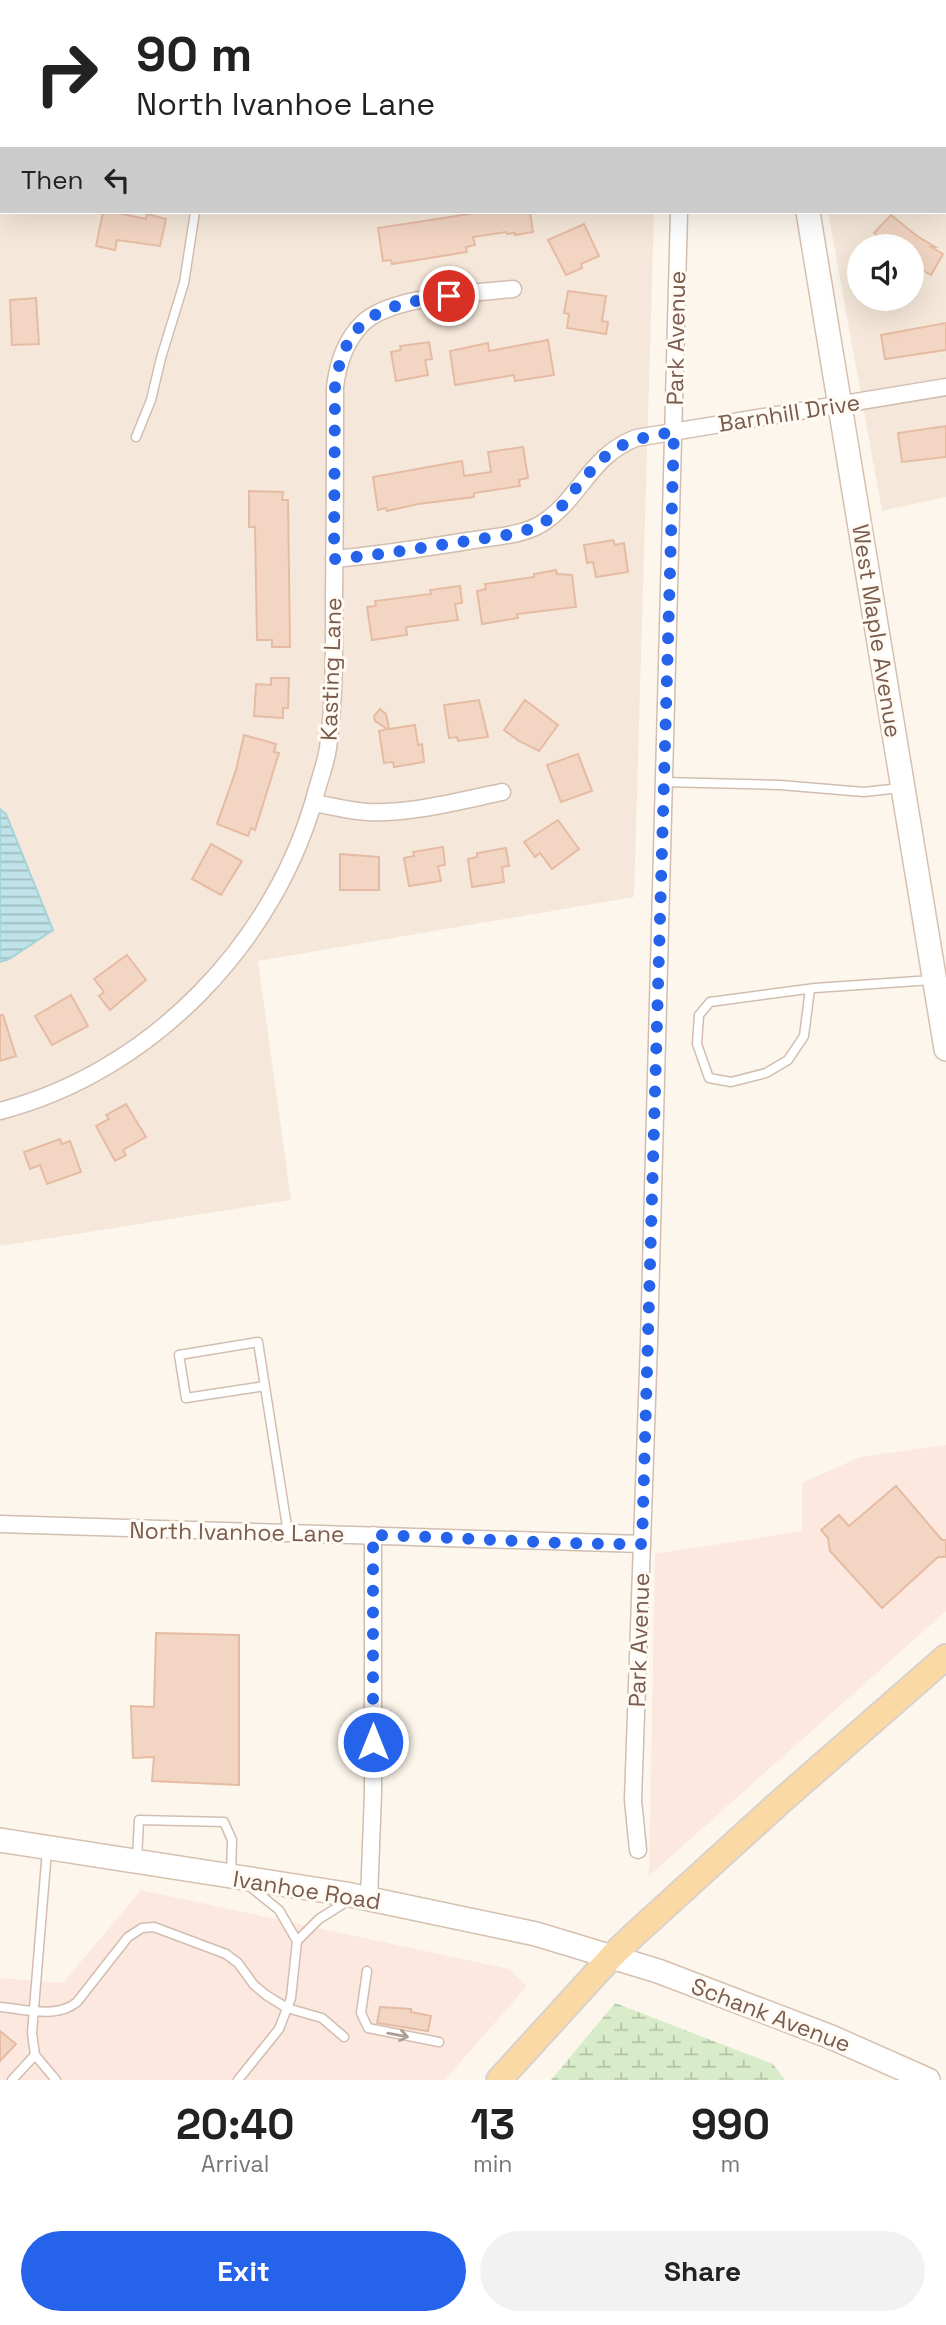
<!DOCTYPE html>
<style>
:root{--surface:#fff;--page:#f2f2f2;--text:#222;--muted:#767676;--accent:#2563eb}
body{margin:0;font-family:"Space Grotesk",sans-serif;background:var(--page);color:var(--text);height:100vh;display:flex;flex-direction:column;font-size:26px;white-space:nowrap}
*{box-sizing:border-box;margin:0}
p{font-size:23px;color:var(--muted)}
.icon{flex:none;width:38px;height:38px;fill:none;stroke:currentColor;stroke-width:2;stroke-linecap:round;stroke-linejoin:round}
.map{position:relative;height:2080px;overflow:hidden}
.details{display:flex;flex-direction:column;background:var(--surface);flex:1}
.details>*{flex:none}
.top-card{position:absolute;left:0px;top:0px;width:947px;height:214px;box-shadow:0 7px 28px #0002;background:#fff;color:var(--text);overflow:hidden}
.buttons{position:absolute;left:847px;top:234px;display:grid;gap:14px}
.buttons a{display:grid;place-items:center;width:77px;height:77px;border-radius:50%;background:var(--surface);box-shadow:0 7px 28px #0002;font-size:35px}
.pin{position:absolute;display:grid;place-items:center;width:60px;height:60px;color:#fff;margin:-30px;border:4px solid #fff;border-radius:50%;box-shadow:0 2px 7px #0007}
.me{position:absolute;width:77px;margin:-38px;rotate:0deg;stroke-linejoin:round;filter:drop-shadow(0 0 5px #0008)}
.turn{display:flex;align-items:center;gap:24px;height:147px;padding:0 21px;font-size:32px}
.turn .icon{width:91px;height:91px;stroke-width:2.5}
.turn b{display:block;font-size:49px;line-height:60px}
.then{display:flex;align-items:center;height:66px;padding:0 21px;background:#0003;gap:14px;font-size:26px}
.eta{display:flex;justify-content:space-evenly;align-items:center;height:119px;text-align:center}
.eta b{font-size:42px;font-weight:700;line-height:49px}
.button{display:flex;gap:14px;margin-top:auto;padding:14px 21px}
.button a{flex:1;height:80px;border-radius:42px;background:var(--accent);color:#fff;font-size:28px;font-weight:700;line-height:80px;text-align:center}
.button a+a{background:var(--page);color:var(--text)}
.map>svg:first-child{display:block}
.residential{fill:#f5e8da;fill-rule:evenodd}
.commercial{fill:#fde8e0}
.wetland{fill:url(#wetland-marsh)}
.water{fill:url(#water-rules);stroke:#a5d3da;stroke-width:2}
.building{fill:#f3d5c3;stroke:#e6bba3;stroke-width:2}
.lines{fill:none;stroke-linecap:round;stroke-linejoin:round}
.lane-casing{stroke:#d1beb0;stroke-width:11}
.street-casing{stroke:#d1beb0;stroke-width:19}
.secondary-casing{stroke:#d6c0b0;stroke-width:26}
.primary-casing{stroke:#dad1cd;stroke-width:28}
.lane{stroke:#fff;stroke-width:8}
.street{stroke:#fff;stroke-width:16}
.secondary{stroke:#fff;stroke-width:23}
.primary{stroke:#fbd9a5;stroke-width:24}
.oneway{stroke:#af9d94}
.route{stroke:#2563eb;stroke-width:12;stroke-dasharray:0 21.6}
.labels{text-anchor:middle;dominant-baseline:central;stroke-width:6;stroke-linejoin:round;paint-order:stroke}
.street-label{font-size:23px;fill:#7a5c4d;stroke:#fffaf3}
</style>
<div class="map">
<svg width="946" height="2080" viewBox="0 0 946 2080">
<defs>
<pattern id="wetland-marsh" width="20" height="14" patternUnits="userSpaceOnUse" patternTransform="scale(1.75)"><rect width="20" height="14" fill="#d8ecc9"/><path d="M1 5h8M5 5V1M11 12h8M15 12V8" fill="none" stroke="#b4c2a5"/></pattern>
<pattern id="water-rules" width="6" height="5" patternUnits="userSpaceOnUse" patternTransform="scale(1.75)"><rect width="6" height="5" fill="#bfe3e8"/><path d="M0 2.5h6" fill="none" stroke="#a0bbbe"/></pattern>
</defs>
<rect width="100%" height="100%" fill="#fdf6ec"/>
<g class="residential">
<polygon points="0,0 356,0 2,2 2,212 654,212 634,897 258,961 291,1200 0,1246"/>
<path d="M 790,0 L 946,0 L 946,497 L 882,511 L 828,212 L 945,212 L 945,2 ZM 859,247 L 912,247 L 912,299 L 859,299 Z"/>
</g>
<g class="commercial">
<polygon points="946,1445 946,1611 649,1876 655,1554 802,1531 802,1483 860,1457"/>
<polygon points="141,1890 509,1969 527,1986 445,2080 0,2080 0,1978 63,1983"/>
</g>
<polygon class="wetland" points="615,2003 773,2064 785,2080 551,2080"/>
<polygon class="water" points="0,809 6,814 53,930 9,959 0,962"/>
<g class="building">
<polygon points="103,212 122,212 122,214 146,219 147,214 166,219 160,246 117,240 115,250 96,246"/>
<polygon points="482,212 530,212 533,232 515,235 515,233 507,234 506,232 473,237 475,245 466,247 467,252 392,264 391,260 383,261 378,228"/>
<polygon points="891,215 917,236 935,247 931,247 943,254 931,275 912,264 912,247 889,247 874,233"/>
<polygon points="584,224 599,256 581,264 582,268 566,275 548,240"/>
<polygon points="568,291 606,296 602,321 608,322 606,334 567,328 569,314 564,313"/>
<polygon points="36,298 39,344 12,345 10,300"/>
<polygon points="946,323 946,350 885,359 881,335"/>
<polygon points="548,340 554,375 515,381 514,375 455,385 450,351 488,343 489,351"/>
<polygon points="429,342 432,359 425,360 428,375 396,381 391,352 401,350 400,346"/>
<polygon points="946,426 946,457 902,462 898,433"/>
<polygon points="523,447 528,478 519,480 520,486 474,493 474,497 418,504 387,511 386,508 378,510 373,477 462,461 464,476 491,472 488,452"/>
<polygon points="249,491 283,492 282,500 288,500 290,647 272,647 272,640 257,640 255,527 249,527"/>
<polygon points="613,540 615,545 624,543 628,572 596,577 593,562 587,563 584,545"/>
<polygon points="556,570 557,574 572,575 576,607 517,614 518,618 482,624 477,591 486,589 485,584 534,577 534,574"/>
<polygon points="460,586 462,603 455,604 458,620 406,627 407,635 372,640 367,607 376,606 375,601 431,594 430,590"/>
<polygon points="271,678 289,678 288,708 283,708 283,718 254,716 256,684 271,685"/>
<polygon points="479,700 488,737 458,741 457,737 449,738 444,705"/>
<polygon points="525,700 558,725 539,751 519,741 504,730"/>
<polygon points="380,709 386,714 389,729 415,725 418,745 422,744 424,762 394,767 393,762 384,763 379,731 387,729 375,721 374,716"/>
<polygon points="244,735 276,744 274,752 279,753 255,830 251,828 248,836 217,824 236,770"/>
<polygon points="578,754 592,791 561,802 547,765"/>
<polygon points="558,820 579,849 552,869 540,853 535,857 524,842"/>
<polygon points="211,844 242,861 221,895 192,879"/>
<polygon points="443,847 445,865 438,866 441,881 409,886 404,858 414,856 413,852"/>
<polygon points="506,848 509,866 502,867 504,882 472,887 468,859 477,857 477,853"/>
<polygon points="340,854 379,857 379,890 340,890"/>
<polygon points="127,955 146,980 110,1010 99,996 104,992 94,979"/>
<polygon points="71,995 88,1026 52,1045 35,1016"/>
<polygon points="0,1015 3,1015 16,1056 0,1061"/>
<polygon points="126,1104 146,1137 123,1150 126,1155 115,1161 96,1126 109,1119 106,1115"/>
<polygon points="60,1139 62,1144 70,1141 81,1172 47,1184 40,1165 30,1169 24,1152"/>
<polygon points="896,1486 942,1540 946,1540 946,1557 938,1557 882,1608 830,1551 828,1538 821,1530 839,1515 849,1526"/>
<polygon points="156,1633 239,1635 239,1785 152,1781 154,1757 133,1758 131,1706 154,1707"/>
<polygon points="380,2007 411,2009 411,2012 431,2016 428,2031 377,2023"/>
<polygon points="0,2031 16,2044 0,2061"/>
</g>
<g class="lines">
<g class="lane-casing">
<g id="lane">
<polyline points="128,0 129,2"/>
<polyline points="496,0 496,2"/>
<polyline points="136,437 151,400 161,358 184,283 195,212"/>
<polyline points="664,782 780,785 864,792 900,788"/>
<polyline points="810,989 804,1036 788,1060 766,1073 731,1082 709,1078 697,1044 699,1015 710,1002 815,988 932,980"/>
<polyline points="265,1386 186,1398 179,1355 258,1342 288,1533"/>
<polyline points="47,1850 32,2033 35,2055 56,2080"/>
<polyline points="137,1859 139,1820 224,1822 232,1840 231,1875"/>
<polyline points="297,1941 319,1919 349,1900"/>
<polyline points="367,1971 361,2013 368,2028 439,2042"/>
<path d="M 0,2007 C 24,2009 57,2019 77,2002 L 128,1937 L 142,1928 L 154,1927 L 226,1954 L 238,1963 L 254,1985 L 266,1995 L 287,2008 L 322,2018 L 344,2037"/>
<polyline points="12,2080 35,2055"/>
<polyline points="238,2080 279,2029 291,1998 297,1941 279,1910 248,1885"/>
</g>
</g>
<g class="street-casing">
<g id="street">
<polyline points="141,2 152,0"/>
<polyline points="684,2 684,0"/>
<polyline points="941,2 946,1"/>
<polyline points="0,23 2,22"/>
<path d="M 334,559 C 379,555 424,548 468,541 C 491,537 521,536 541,524 C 580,500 589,456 636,438 L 946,387"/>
<path d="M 314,803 C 331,806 350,811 367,812 C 411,814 459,801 502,792"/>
<path d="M 0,1111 C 152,1072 278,940 317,789 C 321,775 326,762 328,748 C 335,697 334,646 334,594 C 335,525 335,456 335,387 C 338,363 345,341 362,324 C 389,296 474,293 513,289"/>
<polyline points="0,1524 642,1544"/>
<polyline points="638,1850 633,1800 649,1342 679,212"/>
<polyline points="369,1899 373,1793 373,1535"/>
</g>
</g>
<g class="secondary-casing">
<g id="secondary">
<polyline points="774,0 774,2"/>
<polyline points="808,212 946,1049"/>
<polyline points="0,1840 346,1894 536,1934 658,1971 831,2037 928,2080"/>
</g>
</g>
<g class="primary-casing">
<polyline id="primary" points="499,2080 612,1956 635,1934 779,1803 946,1657"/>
</g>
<use href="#lane" class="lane"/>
<use href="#street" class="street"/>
<use href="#secondary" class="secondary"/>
<use href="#primary" class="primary"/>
</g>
<defs><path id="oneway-shaft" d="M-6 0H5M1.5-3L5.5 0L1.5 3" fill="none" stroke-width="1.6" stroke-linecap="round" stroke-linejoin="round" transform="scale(1.75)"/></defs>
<use class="oneway" href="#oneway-shaft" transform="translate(398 2035) rotate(10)"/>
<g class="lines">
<path class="route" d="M 373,1742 L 373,1535 C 463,1537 553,1545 642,1544 L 674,432 C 617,441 609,448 573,492 C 564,504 553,518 539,525 C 517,536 490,537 466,541 C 422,548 379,555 334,559 L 335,387 C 345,314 384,304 449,296"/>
</g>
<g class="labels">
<g class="street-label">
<text transform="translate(676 338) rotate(-89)">Park Avenue</text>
<text transform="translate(789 413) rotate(-9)">Barnhill Drive</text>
<text transform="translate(877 631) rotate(81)">West Maple Avenue</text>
<text transform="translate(331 669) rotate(-88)">Kasting Lane</text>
<text transform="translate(237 1532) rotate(1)">North Ivanhoe Lane</text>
<text transform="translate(639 1640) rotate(-88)">Park Avenue</text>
<text transform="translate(307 1890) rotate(9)">Ivanhoe Road</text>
<text transform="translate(771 2015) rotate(21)">Schank Avenue</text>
</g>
</g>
</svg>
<div class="buttons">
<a><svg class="icon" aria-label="sound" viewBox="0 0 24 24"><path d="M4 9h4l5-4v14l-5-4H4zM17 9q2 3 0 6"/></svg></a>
</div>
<div class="pin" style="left:449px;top:296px;background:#d93025"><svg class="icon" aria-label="arrive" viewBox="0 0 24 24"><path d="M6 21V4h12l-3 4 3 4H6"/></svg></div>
<svg class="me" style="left:373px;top:1742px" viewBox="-20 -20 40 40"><circle r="17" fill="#2563eb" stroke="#fff" stroke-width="3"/><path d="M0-11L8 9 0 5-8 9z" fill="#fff"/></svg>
<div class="top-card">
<div class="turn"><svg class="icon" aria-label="right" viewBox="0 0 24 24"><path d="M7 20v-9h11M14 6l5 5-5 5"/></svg><div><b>90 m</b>North Ivanhoe Lane</div></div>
<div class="then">Then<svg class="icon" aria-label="left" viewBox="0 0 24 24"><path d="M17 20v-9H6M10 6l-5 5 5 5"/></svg></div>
</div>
</div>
<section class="details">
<div class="eta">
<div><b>20:40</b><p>Arrival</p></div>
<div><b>13</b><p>min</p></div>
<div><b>990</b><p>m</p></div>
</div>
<div class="button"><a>Exit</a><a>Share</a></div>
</section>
